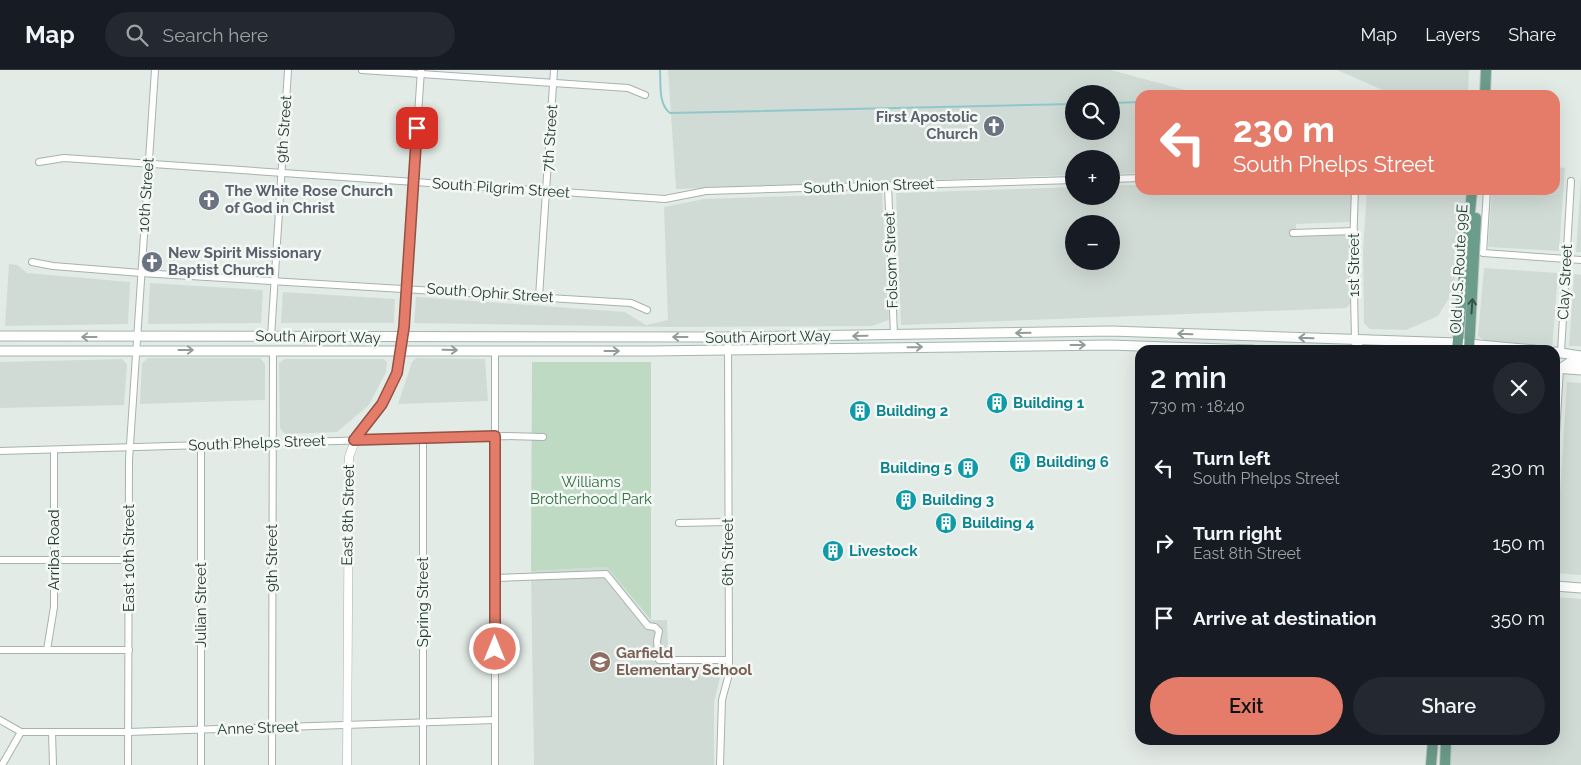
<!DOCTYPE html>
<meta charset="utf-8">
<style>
:root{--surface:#171b24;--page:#242831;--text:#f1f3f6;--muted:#9ea1a6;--line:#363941;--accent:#e47c69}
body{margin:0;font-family:Raleway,sans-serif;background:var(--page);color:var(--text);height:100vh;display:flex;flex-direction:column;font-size:19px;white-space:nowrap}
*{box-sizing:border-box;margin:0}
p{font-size:16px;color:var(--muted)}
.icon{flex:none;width:28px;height:28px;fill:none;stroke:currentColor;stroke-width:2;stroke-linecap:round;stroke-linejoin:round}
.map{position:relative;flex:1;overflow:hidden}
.drawer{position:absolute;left:1135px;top:275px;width:425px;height:400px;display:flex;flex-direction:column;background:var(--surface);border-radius:15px;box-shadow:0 5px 20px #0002}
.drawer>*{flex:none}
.hud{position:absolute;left:1135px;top:20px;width:425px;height:105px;border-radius:15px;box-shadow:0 5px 20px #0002;background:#e47c69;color:#fff;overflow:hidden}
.tools{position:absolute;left:1065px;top:15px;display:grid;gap:10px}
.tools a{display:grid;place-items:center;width:55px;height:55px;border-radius:50%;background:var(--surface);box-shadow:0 5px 20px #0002;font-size:25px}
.pin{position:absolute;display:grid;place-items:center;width:42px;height:42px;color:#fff;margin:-21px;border-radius:10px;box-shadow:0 2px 8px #0006}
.me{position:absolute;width:55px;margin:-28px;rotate:0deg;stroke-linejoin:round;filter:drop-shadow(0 0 4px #0008)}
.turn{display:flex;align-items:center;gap:18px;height:105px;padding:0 15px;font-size:22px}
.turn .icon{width:65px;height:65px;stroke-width:2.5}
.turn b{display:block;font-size:35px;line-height:42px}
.round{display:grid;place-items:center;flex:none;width:52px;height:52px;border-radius:26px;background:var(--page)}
.summary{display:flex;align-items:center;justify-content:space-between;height:85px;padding:0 15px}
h1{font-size:30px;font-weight:600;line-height:38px}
.primary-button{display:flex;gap:10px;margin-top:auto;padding:10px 15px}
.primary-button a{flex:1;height:58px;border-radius:30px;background:var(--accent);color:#111;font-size:20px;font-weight:600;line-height:58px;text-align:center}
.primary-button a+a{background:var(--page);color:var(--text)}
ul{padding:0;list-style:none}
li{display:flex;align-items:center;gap:15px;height:75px;padding:0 15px}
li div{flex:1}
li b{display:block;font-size:19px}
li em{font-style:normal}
header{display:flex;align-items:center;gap:30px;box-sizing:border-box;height:70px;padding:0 25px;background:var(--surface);border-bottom:1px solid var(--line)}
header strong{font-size:24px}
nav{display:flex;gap:28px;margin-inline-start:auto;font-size:18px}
.search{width:350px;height:45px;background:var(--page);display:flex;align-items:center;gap:12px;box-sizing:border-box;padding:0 18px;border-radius:28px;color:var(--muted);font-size:19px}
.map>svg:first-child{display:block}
.built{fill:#d1dbd6;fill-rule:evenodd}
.green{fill:#bedac3}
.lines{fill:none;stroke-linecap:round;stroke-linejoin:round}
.stream{stroke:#91c7cb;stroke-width:2}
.minor-casing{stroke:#a6b3ad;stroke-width:8}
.tertiary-casing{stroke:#a6b3ad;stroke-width:9}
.secondary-casing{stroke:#a3b6ad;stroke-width:11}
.primary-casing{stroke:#c2c8c6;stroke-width:12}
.minor{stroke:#fff;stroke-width:6}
.tertiary{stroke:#fff;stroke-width:8}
.secondary{stroke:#fff;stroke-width:9}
.primary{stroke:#6c9c8b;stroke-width:10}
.oneway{stroke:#375349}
.oneway2{stroke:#929d99}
.route-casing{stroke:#945144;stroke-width:12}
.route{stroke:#e47c69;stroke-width:9}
.labels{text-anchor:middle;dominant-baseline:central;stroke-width:5;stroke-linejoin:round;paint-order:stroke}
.worship-label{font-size:15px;font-weight:bold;fill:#5b616d;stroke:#f3f8f5;text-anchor:start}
.street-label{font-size:15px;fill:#253b33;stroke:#f3f8f5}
.culture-label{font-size:15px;font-weight:bold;fill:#0d838f;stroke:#f3f8f5;text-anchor:start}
.park-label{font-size:15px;fill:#336e44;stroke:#f3f8f5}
.education-label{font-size:15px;font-weight:bold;fill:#785e54;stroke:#f3f8f5;text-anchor:start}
</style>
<header>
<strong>Map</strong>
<div class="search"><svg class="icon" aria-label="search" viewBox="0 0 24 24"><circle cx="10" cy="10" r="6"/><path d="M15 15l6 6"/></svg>Search here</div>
<nav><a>Map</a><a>Layers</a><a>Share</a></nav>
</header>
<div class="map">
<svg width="1581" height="695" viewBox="0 0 1581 695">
<rect width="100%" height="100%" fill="#e3ebe7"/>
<g class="built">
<path d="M 668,0 L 1111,0 L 1203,25 L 1140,25 L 1140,103 L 1111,104 L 1111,89 L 1074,89 L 1074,105 L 676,119 ZM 1074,24 L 1111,24 L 1111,61 L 1074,61 Z"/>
<polygon points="1337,0 1469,0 1468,25 1394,25"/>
<polygon points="1555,97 1565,98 1559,181 1488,177 1492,120 1555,120"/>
<polygon points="1581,107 1581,182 1576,182"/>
<path d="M 1111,115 L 1140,115 L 1140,120 L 1351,120 L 1352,152 L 1296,154 L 1296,161 L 1351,160 L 1350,234 L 1346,238 L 901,255 L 896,123 L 1074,117 L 1074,126 L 1111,126 ZM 1074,154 L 1111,154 L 1111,191 L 1074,191 Z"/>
<polygon points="1367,120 1470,120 1466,171 1459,171 1454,220 1438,246 1406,260 1370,259 1364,253 1363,180"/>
<polygon points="882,123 889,250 872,256 669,257 414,253 416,227 625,242 646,255 668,250 664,137 704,129"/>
<polygon points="9,194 17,195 27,203 130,212 128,254 5,256"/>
<polygon points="1484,198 1558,203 1552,280 1499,280 1478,266"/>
<polygon points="1574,204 1581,205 1581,276 1569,276"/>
<polygon points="150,213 263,220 261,253 148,254"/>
<polygon points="283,222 395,229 394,253 281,253"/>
<polygon points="148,288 260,288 265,294 265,330 140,334 142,293"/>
<polygon points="416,288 485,289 488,331 398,334 412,292"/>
<polygon points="122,289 127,294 124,335 0,338 0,292"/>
<polygon points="285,289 383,289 387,292 386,302 369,335 337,362 285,364 280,358 279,293"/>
<polygon points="1567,312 1581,313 1581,505 1555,503"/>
<polygon points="607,497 650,550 667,550 669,599 722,599 714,632 714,695 534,695 531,501"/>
<polygon points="1555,527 1581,529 1581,695 1448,695 1450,670 1555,670"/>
</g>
<polygon class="green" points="532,292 651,292 651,550 607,497 531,501"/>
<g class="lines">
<g class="stream">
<path d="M 660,0 C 661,14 658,34 670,43 L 1074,34"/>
<polyline points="1111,33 1140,32"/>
</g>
<g class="minor-casing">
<g id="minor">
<polyline points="362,0 628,18 645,25"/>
<polyline points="39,92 64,88 665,129 706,121 1074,110"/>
<polyline points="1111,109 1140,108"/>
<polyline points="888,115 894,265"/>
<polyline points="1355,120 1353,176 1355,270"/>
<polyline points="1487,120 1483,183 1581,190"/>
<polyline points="1293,163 1354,161"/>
<polyline points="32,192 53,196 141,203 631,233 647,240"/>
<polyline points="539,227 554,0"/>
<polyline points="271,267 288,0"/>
<polyline points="403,268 421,0"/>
<polyline points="1561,282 1571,111"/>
<polyline points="1555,379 1560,299"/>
<polyline points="0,381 504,366 543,367"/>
<polyline points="679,453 728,452"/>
<polyline points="0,490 129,490"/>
<polyline points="495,508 606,504 648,556 655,557 659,561 657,571 659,590 729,590"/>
<polyline points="0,580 129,580"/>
<polyline points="47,580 54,537 54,380"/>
<polyline points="0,650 21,662"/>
<polyline points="21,662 128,662 495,650"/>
<polyline points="52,662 53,695"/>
<polyline points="2,695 21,662"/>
<polyline points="128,695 129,390 155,0"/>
<polyline points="201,695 201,375"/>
<polyline points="272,695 273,282"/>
<polyline points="423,695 423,369"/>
<polyline points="495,695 495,281"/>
<polyline points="720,695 722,630 729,604 728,267"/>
</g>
</g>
<g class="tertiary-casing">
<path id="tertiary" d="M 347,695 L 349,387 C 355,366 369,353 382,335 C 396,315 399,291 403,268"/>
</g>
<g class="secondary-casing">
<g id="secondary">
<polyline points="0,266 728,267 1111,261 1458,273 1535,280"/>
<polyline points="1355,270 1360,280"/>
<polyline points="0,281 650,281 1110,275 1253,280"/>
<polyline points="1555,282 1581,286"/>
<polyline points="1555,298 1581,300"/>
<polyline points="1560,299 1569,293 1581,292"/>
<polyline points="1555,516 1581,518"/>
</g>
</g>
<g class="primary-casing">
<g id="primary">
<polyline points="1485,25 1486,0"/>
<polyline points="1457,280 1472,120"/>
<polyline points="1469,280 1476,148"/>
<polyline points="1431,695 1433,670"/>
<polyline points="1445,695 1446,670"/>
</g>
</g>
<use href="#minor" class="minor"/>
<use href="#tertiary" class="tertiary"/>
<use href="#secondary" class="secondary"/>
<use href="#primary" class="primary"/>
</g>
<defs><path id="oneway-shaft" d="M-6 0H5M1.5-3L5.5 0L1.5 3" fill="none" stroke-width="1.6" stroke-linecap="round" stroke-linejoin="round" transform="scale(1.25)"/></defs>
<use class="oneway" href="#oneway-shaft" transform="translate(1472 236) rotate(-86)"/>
<g class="oneway2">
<use href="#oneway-shaft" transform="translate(1023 263) rotate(179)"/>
<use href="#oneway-shaft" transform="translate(1185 264) rotate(-178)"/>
<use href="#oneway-shaft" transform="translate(860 266) rotate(179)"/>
<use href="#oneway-shaft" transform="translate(89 267) rotate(-180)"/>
<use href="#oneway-shaft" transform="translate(680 267) rotate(180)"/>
<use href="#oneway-shaft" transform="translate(1306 268) rotate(-178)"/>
<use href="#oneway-shaft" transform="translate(1078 275)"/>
<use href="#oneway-shaft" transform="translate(915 277) rotate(-1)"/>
<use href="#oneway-shaft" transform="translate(186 280)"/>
<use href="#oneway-shaft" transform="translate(450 280) rotate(1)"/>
<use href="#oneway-shaft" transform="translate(612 281)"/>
</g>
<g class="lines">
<g class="route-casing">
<polyline id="route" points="417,58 404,257 397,303 382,334 354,370 495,366 495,579"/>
</g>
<use href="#route" class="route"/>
</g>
<defs>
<g id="church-disc" transform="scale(1.125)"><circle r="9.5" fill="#6b7280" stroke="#f3f8f5"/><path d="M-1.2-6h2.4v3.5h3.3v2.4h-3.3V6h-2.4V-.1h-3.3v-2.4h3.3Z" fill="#fff"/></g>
<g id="building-disc" transform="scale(1.125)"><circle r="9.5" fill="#0f9aa8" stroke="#f3f8f5"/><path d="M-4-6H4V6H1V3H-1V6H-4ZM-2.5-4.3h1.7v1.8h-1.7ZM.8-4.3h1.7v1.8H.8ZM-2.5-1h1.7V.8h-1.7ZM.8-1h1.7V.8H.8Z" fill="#fff"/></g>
<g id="school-disc" transform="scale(1.125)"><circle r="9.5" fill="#8d6e63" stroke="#f3f8f5"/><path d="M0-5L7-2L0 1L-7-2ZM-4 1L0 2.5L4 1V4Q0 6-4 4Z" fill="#fff"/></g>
</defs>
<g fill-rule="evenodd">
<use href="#church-disc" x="994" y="56"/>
<use href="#church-disc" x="209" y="130"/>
<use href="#church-disc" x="152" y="192"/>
<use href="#building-disc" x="997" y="333"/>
<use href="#building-disc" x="860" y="341"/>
<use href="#building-disc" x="1020" y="392"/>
<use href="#building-disc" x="968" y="398"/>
<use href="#building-disc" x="906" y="430"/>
<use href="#building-disc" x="946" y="453"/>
<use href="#building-disc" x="833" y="481"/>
<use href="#school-disc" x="600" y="592"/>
</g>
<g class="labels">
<g class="worship-label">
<text x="978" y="47" text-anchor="end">First Apostolic<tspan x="978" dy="17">Church</tspan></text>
<text x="225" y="121">The White Rose Church<tspan x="225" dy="17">of God in Christ</tspan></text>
<text x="168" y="183">New Spirit Missionary<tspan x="168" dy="17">Baptist Church</tspan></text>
</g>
<g class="street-label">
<text transform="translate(284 59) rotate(-86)">9th Street</text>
<text transform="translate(550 68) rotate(-86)">7th Street</text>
<text transform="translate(869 116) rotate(-2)">South Union Street</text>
<text transform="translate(501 118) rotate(4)">South Pilgrim Street</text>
<text transform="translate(146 125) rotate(-86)">10th Street</text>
<text transform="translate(891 190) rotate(-92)">Folsom Street</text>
<text transform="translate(1354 195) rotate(-90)">1st Street</text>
<text transform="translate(1459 199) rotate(-87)">Old U.S. Route 99E</text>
<text transform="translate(1565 212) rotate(-87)">Clay Street</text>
<text transform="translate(490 223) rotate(4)">South Ophir Street</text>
<text transform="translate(318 267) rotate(1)">South Airport Way</text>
<text transform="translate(768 267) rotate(-1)">South Airport Way</text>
<text transform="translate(257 373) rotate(-2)">South Phelps Street</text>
<text transform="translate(348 445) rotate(-89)">East 8th Street</text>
<text transform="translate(54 480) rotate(-90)">Arriba Road</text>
<text transform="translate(728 482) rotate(-90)">6th Street</text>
<text transform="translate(129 488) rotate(-90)">East 10th Street</text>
<text transform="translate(272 488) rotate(-90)">9th Street</text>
<text transform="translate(423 532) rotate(-90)">Spring Street</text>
<text transform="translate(201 535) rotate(-90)">Julian Street</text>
<text transform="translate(258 658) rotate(-2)">Anne Street</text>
</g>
<g class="culture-label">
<text x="1013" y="333">Building 1</text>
<text x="876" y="341">Building 2</text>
<text x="1036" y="392">Building 6</text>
<text x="952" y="398" text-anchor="end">Building 5</text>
<text x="922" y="430">Building 3</text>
<text x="962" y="453">Building 4</text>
<text x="849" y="481">Livestock</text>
</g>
<g class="park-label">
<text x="591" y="412">Williams<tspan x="591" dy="17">Brotherhood Park</tspan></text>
</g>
<g class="education-label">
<text x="616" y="583">Garfield<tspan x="616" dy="17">Elementary School</tspan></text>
</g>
</g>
</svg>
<div class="tools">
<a><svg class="icon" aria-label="search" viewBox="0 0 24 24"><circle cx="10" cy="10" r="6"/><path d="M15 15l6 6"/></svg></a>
<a>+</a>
<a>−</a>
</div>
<div class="pin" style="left:417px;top:58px;background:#d93025"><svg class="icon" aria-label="arrive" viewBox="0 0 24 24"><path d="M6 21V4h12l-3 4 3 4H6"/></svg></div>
<svg class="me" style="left:495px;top:579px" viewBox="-20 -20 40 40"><circle r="17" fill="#e47c69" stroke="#fff" stroke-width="3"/><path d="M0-11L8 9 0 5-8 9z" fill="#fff"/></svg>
<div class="hud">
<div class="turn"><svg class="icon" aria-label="left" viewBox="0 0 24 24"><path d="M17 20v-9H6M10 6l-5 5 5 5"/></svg><div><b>230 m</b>South Phelps Street</div></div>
</div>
<section class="drawer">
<div class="summary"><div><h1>2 min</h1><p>730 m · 18:40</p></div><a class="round"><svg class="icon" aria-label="close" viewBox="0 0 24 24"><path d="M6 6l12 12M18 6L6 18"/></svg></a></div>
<ul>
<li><svg class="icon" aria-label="left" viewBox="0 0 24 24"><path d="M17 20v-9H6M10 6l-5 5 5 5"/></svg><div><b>Turn left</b><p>South Phelps Street</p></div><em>230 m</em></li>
<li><svg class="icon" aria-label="right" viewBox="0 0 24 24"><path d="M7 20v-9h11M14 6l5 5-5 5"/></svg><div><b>Turn right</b><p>East 8th Street</p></div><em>150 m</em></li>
<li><svg class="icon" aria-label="arrive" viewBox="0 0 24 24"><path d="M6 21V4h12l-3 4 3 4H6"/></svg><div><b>Arrive at destination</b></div><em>350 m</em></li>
</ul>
<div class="primary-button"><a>Exit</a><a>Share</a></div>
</section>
</div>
